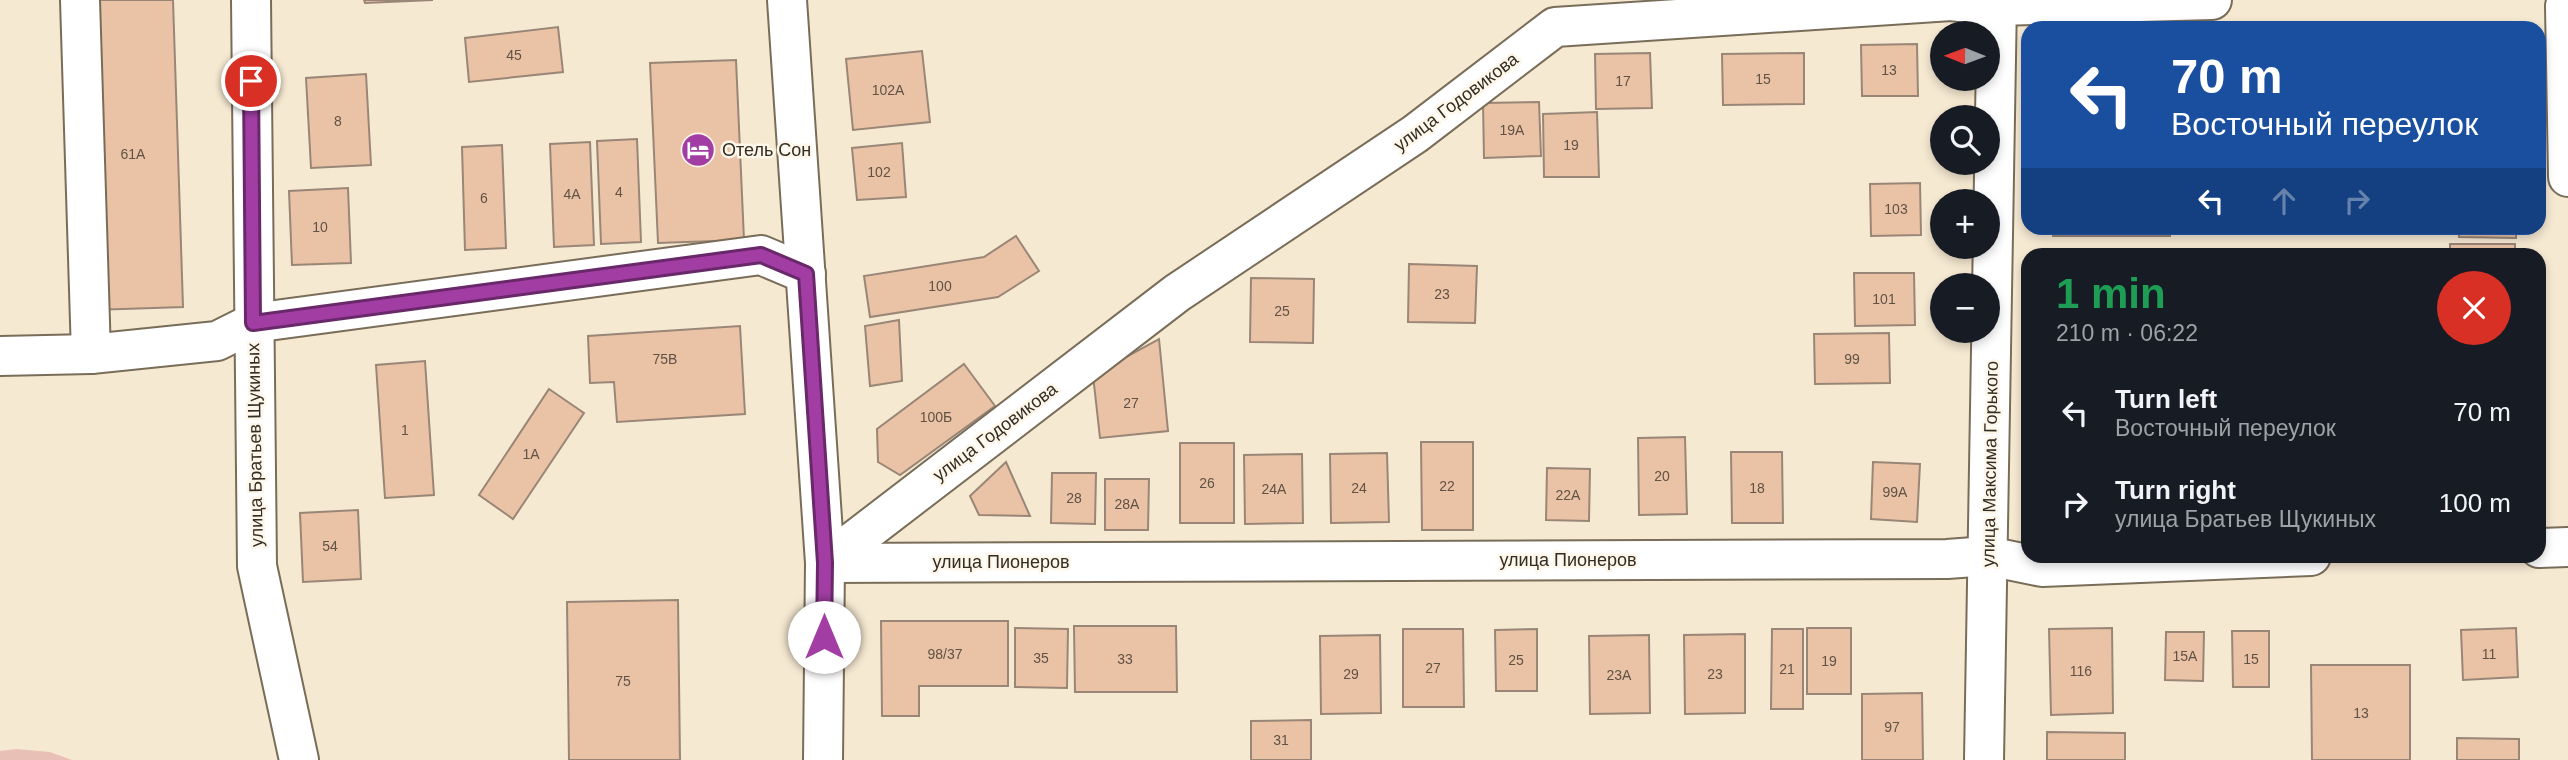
<!DOCTYPE html>
<meta charset="utf-8">
<style>
:root{--surface:#171b24;--page:#20242c;--text:#f1f3f6;--muted:#9ea1a6}
body{margin:0;font-family:Helvetica,sans-serif;background:var(--page);color:var(--text);height:100vh;display:flex;flex-direction:column;font-size:26px;white-space:nowrap}
*{box-sizing:border-box;margin:0}
p{font-size:23px;color:var(--muted)}
.icon{flex:none;width:38px;height:38px;fill:none;stroke:currentColor;stroke-width:2;stroke-linecap:round;stroke-linejoin:round}
.map{position:relative;flex:1;overflow:hidden}
.side{position:absolute;left:2021px;top:248px;width:525px;height:315px;display:flex;flex-direction:column;background:var(--surface);border-radius:21px;box-shadow:0 4px 10px #0003}
.side>*{flex:none}
.top-card{position:absolute;left:2021px;top:21px;width:525px;height:214px;border-radius:21px;box-shadow:0 4px 10px #0003;background:#1a4fa0;color:#fff;overflow:hidden}
.needle{width:46px;rotate:271deg}
.tools{position:absolute;left:1930px;top:21px;display:grid;gap:14px}
.tools a{display:grid;place-items:center;width:70px;height:70px;border-radius:50%;background:var(--surface);box-shadow:0 4px 10px #0003;font-size:35px}
.pin{position:absolute;display:grid;place-items:center;width:60px;height:60px;color:#fff;margin:-30px;border:4px solid #fff;border-radius:50%;box-shadow:0 2px 7px #0007}
.me{position:absolute;width:77px;margin:-38px;rotate:0deg;stroke-linejoin:round;filter:drop-shadow(0 0 5px #0008)}
.turn{display:flex;align-items:center;gap:24px;height:147px;padding:0 35px;font-size:32px}
.turn .icon{width:91px;height:91px;stroke-width:2.5}
.turn b{display:block;font-size:49px;line-height:60px}
.lanes{display:flex;align-items:center;height:66px;padding:0 35px;background:#0003;justify-content:center;gap:35px;direction:ltr}
.lanes .off{opacity:.35}
.round{display:grid;place-items:center;flex:none;width:74px;height:74px;border-radius:37px;background:var(--page)}
.head{display:flex;align-items:center;justify-content:space-between;height:119px;padding:0 35px}
h1{font-size:42px;font-weight:800;line-height:52px;color:#1e9e55}
ul{padding:0;list-style:none}
li{display:flex;align-items:center;gap:21px;height:91px;padding:0 35px}
li div{flex:1}
li b{display:block;font-size:26px}
li em{font-style:normal}
.map>svg:first-child{display:block}
.green{fill:#e8c0b5}
.building{fill:#eac3a6;stroke:#9a8677;stroke-width:2}
.lines{fill:none;stroke-linecap:round;stroke-linejoin:round}
.minor-casing{stroke:#796d59;stroke-width:42}
.minor{stroke:#fff;stroke-width:38}
.route-casing{stroke:#69286a;stroke-width:18}
.route{stroke:#a23ea3;stroke-width:12}
.labels{text-anchor:middle;dominant-baseline:central;stroke-width:5;stroke-linejoin:round;paint-order:stroke}
.number-label{font-size:14px;fill:#605244}
.street-label{font-size:18px;fill:#322d24;stroke:#fef6e9}
.poi-label{font-size:18px;fill:#322d24;stroke:#fef6e9;text-anchor:start}
</style>
<div class="map">
<svg width="2568" height="760" viewBox="0 0 2568 760">
<rect width="100%" height="100%" fill="#f6e9d2"/>
<polygon class="green" points="16,749 50,752 72,760 0,760 0,751"/>
<g class="building">
<polygon points="83,0 173,0 183,307 93,310"/>
<polygon points="364,0 433,0 365,3"/>
<polygon points="558,27 563,72 469,82 465,38"/>
<polygon points="1917,44 1918,96 1862,96 1861,45"/>
<polygon points="922,51 930,122 853,130 846,59"/>
<polygon points="1650,53 1652,108 1596,109 1595,54"/>
<polygon points="1804,53 1804,104 1723,105 1722,54"/>
<polygon points="736,60 744,240 658,243 650,63"/>
<polygon points="366,74 371,165 311,168 306,78"/>
<polygon points="1539,102 1541,156 1484,158 1483,103"/>
<polygon points="1597,112 1599,177 1544,177 1543,114"/>
<polygon points="637,139 641,242 601,244 597,141"/>
<polygon points="590,142 594,245 554,247 550,144"/>
<polygon points="902,143 906,197 857,200 852,148"/>
<polygon points="502,145 506,248 465,250 462,147"/>
<polygon points="1920,183 1921,235 1871,236 1870,184"/>
<polygon points="348,188 351,263 292,265 289,191"/>
<rect x="2053" y="228" width="117" height="8"/>
<polygon points="2459,228 2516,228 2516,238 2459,237"/>
<polygon points="1016,236 1039,271 998,297 870,317 864,276 984,257"/>
<rect x="2450" y="244" width="65" height="12"/>
<polygon points="1409,264 1477,266 1475,323 1408,322"/>
<polygon points="1854,273 1914,273 1915,325 1855,326"/>
<polygon points="1251,278 1314,279 1313,343 1250,342"/>
<polygon points="899,320 902,381 870,386 865,326"/>
<polygon points="740,326 745,414 617,422 614,382 590,383 588,336"/>
<polygon points="1889,333 1890,383 1815,384 1814,334"/>
<polygon points="1159,339 1168,431 1100,438 1093,375"/>
<polygon points="425,361 434,495 385,498 376,365"/>
<polygon points="964,364 995,406 900,475 878,462 877,429"/>
<polygon points="549,389 584,413 513,519 479,495"/>
<polygon points="1685,437 1687,514 1639,515 1638,438"/>
<polygon points="1421,442 1473,442 1473,530 1422,530"/>
<rect x="1180" y="443" width="54" height="80"/>
<polygon points="1731,452 1782,452 1783,523 1732,523"/>
<polygon points="1387,453 1389,522 1331,523 1330,454"/>
<polygon points="1302,454 1303,523 1245,524 1244,455"/>
<polygon points="1006,462 1030,516 979,515 970,496"/>
<polygon points="1873,462 1920,464 1917,522 1871,519"/>
<polygon points="1547,468 1590,469 1589,521 1546,520"/>
<polygon points="1052,473 1096,473 1095,524 1051,523"/>
<polygon points="1105,479 1149,479 1148,530 1105,530"/>
<polygon points="358,510 361,579 303,582 300,513"/>
<polygon points="678,600 680,760 569,760 567,602"/>
<polygon points="881,621 1008,621 1008,686 919,686 919,716 882,716"/>
<polygon points="1074,626 1176,626 1177,692 1075,692"/>
<polygon points="1015,628 1068,629 1067,688 1015,687"/>
<rect x="1807" y="628" width="44" height="66"/>
<polygon points="2112,628 2113,713 2051,715 2049,629"/>
<polygon points="2516,628 2518,677 2463,680 2461,630"/>
<polygon points="1403,629 1463,629 1464,707 1403,707"/>
<polygon points="1537,629 1537,691 1496,691 1495,630"/>
<polygon points="1772,629 1803,629 1803,709 1771,709"/>
<polygon points="2232,631 2269,631 2269,687 2233,687"/>
<polygon points="2166,632 2204,632 2203,681 2165,680"/>
<polygon points="1745,634 1745,713 1685,714 1684,635"/>
<polygon points="1380,635 1381,713 1321,714 1320,636"/>
<polygon points="1649,635 1650,713 1590,714 1589,636"/>
<polygon points="2311,665 2410,665 2410,760 2312,760"/>
<polygon points="1922,693 1923,760 1862,760 1862,694"/>
<polygon points="1311,720 1311,760 1251,760 1251,721"/>
<polygon points="2047,732 2125,733 2125,760 2047,760"/>
<polygon points="2457,738 2519,739 2519,760 2457,760"/>
</g>
<g class="lines">
<g class="minor-casing">
<g id="minor">
<polyline points="80,0 91,354"/>
<polyline points="251,0 257,566 299,760"/>
<polyline points="787,0 825,563 823,760"/>
<polyline points="2565,6 2568,177"/>
<polyline points="0,356 91,354 217,341 253,323 761,255 806,274"/>
<polyline points="2539,548 2568,547"/>
<polyline points="825,563 1177,293 1415,134 1555,27 1951,1 1997,6 2212,0"/>
<polyline points="825,563 1947,559 1988,556 2042,567 2311,556"/>
<polyline points="1984,760 1997,0"/>
</g>
</g>
<use href="#minor" class="minor"/>
</g>
<g class="lines">
<g class="route-casing">
<polyline id="route" points="251,81 253,323 761,255 806,274 825,563 824,637"/>
</g>
<use href="#route" class="route"/>
</g>
<defs>
<g id="hotel-disc" transform="scale(1.75)"><circle r="9.5" fill="#a23ea3" stroke="#fef6e9"/><path d="M-6-4.5h1.5V1H6V5H4.5V3h-9V5H-6ZM-4 0a1.8 1.8 0 1 1 3.6 0ZM.5 0V-2.5h3Q6-2.5 6 0Z" fill="#fff"/></g>
</defs>
<g fill-rule="evenodd">
<use href="#hotel-disc" x="698" y="150"/>
</g>
<g class="labels">
<g class="number-label">
<text x="514" y="55">45</text>
<text x="1889" y="70">13</text>
<text x="1763" y="79">15</text>
<text x="1623" y="81">17</text>
<text x="888" y="90">102А</text>
<text x="338" y="121">8</text>
<text x="1512" y="130">19А</text>
<text x="1571" y="145">19</text>
<text x="133" y="154">61А</text>
<text x="879" y="172">102</text>
<text x="619" y="192">4</text>
<text x="572" y="194">4А</text>
<text x="484" y="198">6</text>
<text x="1896" y="209">103</text>
<text x="320" y="227">10</text>
<text x="940" y="286">100</text>
<text x="1442" y="294">23</text>
<text x="1884" y="299">101</text>
<text x="1282" y="311">25</text>
<text x="665" y="359">75В</text>
<text x="1852" y="359">99</text>
<text x="1131" y="403">27</text>
<text x="936" y="417">100Б</text>
<text x="405" y="430">1</text>
<text x="531" y="454">1А</text>
<text x="1662" y="476">20</text>
<text x="1207" y="483">26</text>
<text x="1447" y="486">22</text>
<text x="1359" y="488">24</text>
<text x="1757" y="488">18</text>
<text x="1274" y="489">24А</text>
<text x="1895" y="492">99А</text>
<text x="1568" y="495">22А</text>
<text x="1074" y="498">28</text>
<text x="1127" y="504">28А</text>
<text x="330" y="546">54</text>
<text x="945" y="654">98/37</text>
<text x="2489" y="654">11</text>
<text x="2185" y="656">15А</text>
<text x="1041" y="658">35</text>
<text x="1125" y="659">33</text>
<text x="2251" y="659">15</text>
<text x="1516" y="660">25</text>
<text x="1829" y="661">19</text>
<text x="1433" y="668">27</text>
<text x="1787" y="669">21</text>
<text x="2081" y="671">116</text>
<text x="1351" y="674">29</text>
<text x="1715" y="674">23</text>
<text x="1619" y="675">23А</text>
<text x="623" y="681">75</text>
<text x="2361" y="713">13</text>
<text x="1892" y="727">97</text>
<text x="1281" y="740">31</text>
</g>
<g class="street-label">
<text transform="translate(1456 102) rotate(-37)">улица Годовикова</text>
<text transform="translate(995 432) rotate(-37)">улица Годовикова</text>
<text transform="translate(255 445) rotate(-91)">улица Братьев Щукиных</text>
<text transform="translate(1990 464) rotate(-89)">улица Максима Горького</text>
<text x="1568" y="560">улица Пионеров</text>
<text x="1001" y="562">улица Пионеров</text>
</g>
<g class="poi-label">
<text x="722" y="150">Отель Сон</text>
</g>
</g>
</svg>
<div class="tools">
<a><svg class="needle" viewBox="-14 -14 28 28"><path d="M0-13l5 13h-10z" fill="#e53935"/><path d="M0 13l5-13h-10z" fill="#9ea1a6"/></svg></a>
<a><svg class="icon" aria-label="search" viewBox="0 0 24 24"><circle cx="10" cy="10" r="6"/><path d="M15 15l6 6"/></svg></a>
<a>+</a>
<a>−</a>
</div>
<div class="pin" style="left:251px;top:81px;background:#d93025"><svg class="icon" aria-label="arrive" viewBox="0 0 24 24"><path d="M6 21V4h12l-3 4 3 4H6"/></svg></div>
<svg class="me" style="left:824px;top:637px" viewBox="-20 -20 40 40"><circle r="19" fill="#fff"/><path d="M0-13L10 11 0 6-10 11z" fill="#a23ea3"/></svg>
<div class="top-card">
<div class="turn"><svg class="icon" aria-label="left" viewBox="0 0 24 24"><path d="M17 20v-9H6M10 6l-5 5 5 5"/></svg><div><b>70 m</b>Восточный переулок</div></div>
<div class="lanes"><svg class="icon" aria-label="left" viewBox="0 0 24 24"><path d="M17 20v-9H6M10 6l-5 5 5 5"/></svg><svg class="icon off" aria-label="ahead" viewBox="0 0 24 24"><path d="M12 20V5M6 11l6-6 6 6"/></svg><svg class="icon off" aria-label="right" viewBox="0 0 24 24"><path d="M7 20v-9h11M14 6l5 5-5 5"/></svg></div>
</div>
<section class="side">
<div class="head"><div><h1>1 min</h1><p>210 m · 06:22</p></div><a class="round" style="background:#d93025;color:#fff"><svg class="icon" aria-label="close" viewBox="0 0 24 24"><path d="M6 6l12 12M18 6L6 18"/></svg></a></div>
<ul>
<li><svg class="icon" aria-label="left" viewBox="0 0 24 24"><path d="M17 20v-9H6M10 6l-5 5 5 5"/></svg><div><b>Turn left</b><p>Восточный переулок</p></div><em>70 m</em></li>
<li><svg class="icon" aria-label="right" viewBox="0 0 24 24"><path d="M7 20v-9h11M14 6l5 5-5 5"/></svg><div><b>Turn right</b><p>улица Братьев Щукиных</p></div><em>100 m</em></li>
</ul>
</section>
</div>
